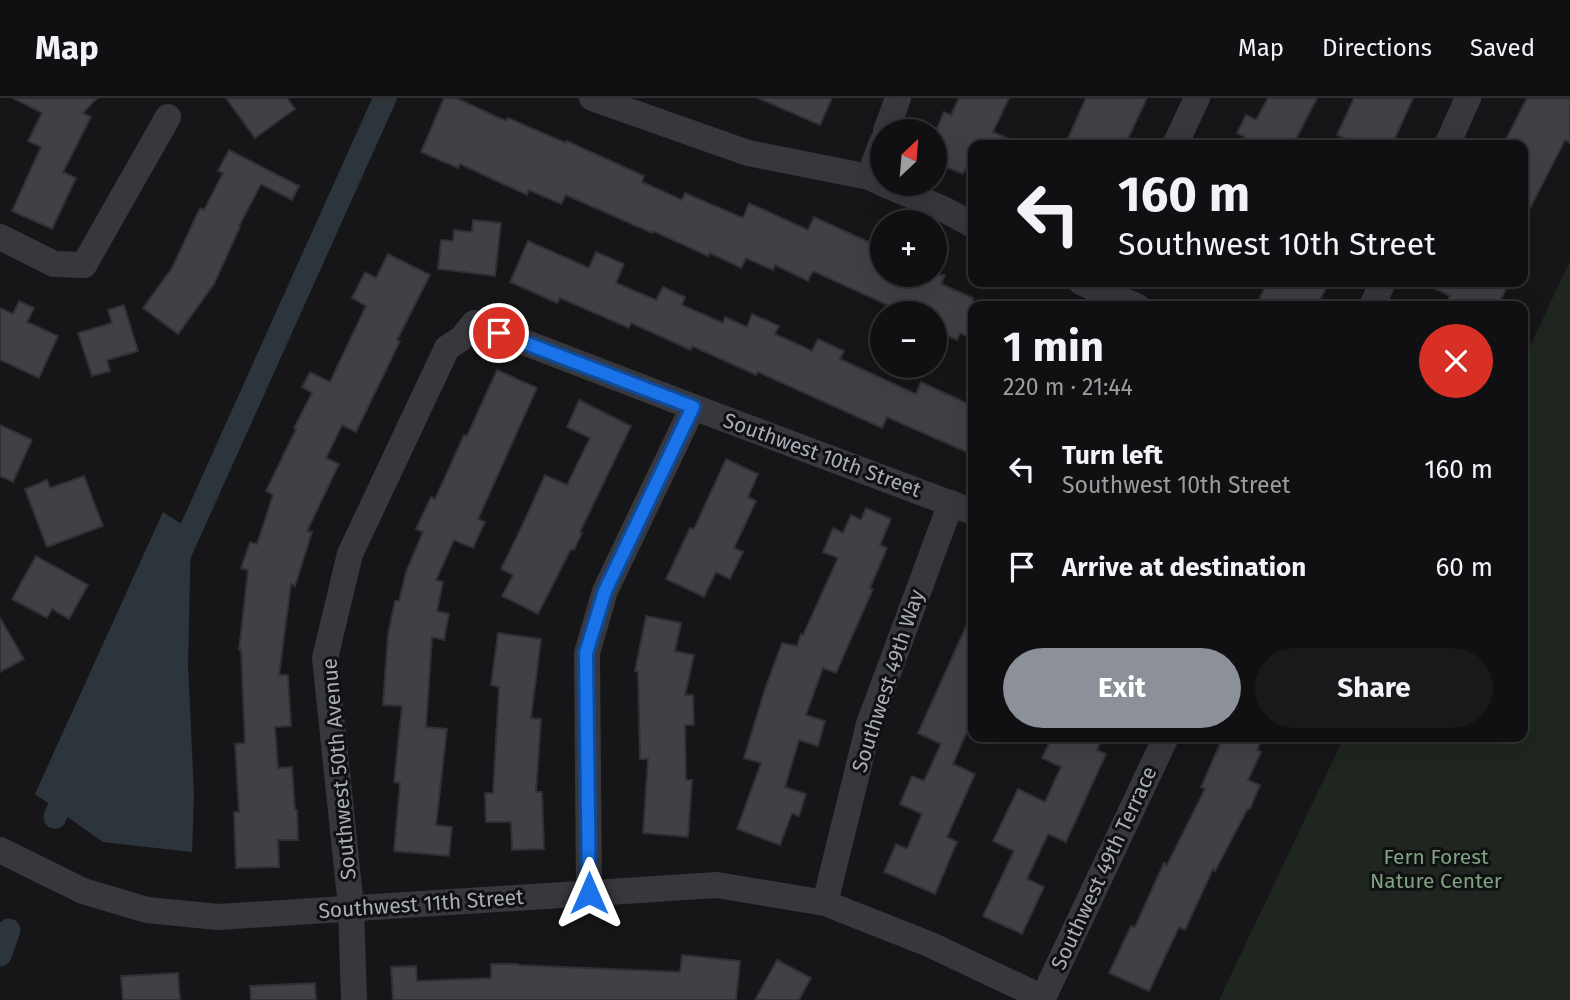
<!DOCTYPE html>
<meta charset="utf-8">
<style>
:root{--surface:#101012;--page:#19191b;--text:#f1f3f6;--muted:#9c9d9f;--line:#303032;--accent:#8c9099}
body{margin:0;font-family:"Fira Sans",sans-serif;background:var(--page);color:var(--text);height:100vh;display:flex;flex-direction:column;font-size:26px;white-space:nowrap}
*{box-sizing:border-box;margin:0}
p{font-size:23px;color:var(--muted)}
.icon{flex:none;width:38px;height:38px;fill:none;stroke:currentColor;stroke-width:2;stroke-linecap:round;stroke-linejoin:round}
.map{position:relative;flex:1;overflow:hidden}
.panel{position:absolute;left:968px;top:203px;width:560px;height:441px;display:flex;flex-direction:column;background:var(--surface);border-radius:14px;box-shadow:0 7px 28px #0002,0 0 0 2px var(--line)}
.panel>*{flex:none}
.top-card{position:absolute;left:968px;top:42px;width:560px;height:147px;border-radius:14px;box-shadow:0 7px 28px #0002,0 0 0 2px var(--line);background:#101012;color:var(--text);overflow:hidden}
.needle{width:46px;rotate:26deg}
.buttons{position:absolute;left:870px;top:21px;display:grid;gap:14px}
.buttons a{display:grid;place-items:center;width:77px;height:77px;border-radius:50%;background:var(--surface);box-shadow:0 7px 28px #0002,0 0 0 2px var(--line);font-size:35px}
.pin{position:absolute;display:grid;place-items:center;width:60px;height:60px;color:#fff;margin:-30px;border:4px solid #fff;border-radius:50%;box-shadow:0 2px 7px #0007}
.me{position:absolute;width:77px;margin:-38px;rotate:0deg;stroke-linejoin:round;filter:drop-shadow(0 0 5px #0008)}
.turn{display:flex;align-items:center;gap:24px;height:147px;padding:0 35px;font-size:32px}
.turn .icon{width:91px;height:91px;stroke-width:2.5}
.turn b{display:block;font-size:49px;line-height:60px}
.round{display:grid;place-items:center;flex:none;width:74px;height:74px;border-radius:37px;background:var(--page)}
.headline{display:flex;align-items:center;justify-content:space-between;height:119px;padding:0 35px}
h1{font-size:42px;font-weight:700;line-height:52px}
.button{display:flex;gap:14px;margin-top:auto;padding:14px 35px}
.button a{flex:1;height:80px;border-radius:42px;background:var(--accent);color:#fff;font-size:28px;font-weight:700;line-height:80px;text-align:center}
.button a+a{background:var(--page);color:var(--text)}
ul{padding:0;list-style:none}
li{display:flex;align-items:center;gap:21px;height:98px;padding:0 35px}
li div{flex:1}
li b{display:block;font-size:26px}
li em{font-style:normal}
header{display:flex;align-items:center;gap:42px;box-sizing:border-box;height:98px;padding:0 35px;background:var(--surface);border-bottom:2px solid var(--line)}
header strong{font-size:33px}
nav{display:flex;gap:38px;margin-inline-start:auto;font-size:24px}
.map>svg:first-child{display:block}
.green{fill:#1e261f}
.water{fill:#2c353c}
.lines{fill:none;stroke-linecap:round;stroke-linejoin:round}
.canal{stroke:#2c353c;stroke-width:23}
.building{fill:#404145;stroke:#303034;stroke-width:2}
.minor{stroke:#37383d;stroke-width:26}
.route-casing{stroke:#114b97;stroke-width:18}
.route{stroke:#1a73e8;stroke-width:12}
.labels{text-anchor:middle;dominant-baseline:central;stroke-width:6;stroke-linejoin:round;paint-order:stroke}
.street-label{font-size:21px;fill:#a8adb8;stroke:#111113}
.park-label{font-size:21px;fill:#7fa381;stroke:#111113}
</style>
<header>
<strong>Map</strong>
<nav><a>Map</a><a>Directions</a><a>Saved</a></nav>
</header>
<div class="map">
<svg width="1570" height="902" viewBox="0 0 1570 902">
<rect width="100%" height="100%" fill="#161618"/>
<polygon class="green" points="1570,163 1570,902 1219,902 1344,639 1522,639 1523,263"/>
<polygon class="water" points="163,414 191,432 188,568 194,696 192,754 103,744 35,696"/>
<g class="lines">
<g class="canal">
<polyline points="178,460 385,0"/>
<polyline points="55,719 70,683"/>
<polyline points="0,857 9,832"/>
</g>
</g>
<g class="building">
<polygon points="13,0 97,0 83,15 91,19 63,74 76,80 52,131 12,113 41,49 28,43 42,15"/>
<polygon points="226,0 287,0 295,11 255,40"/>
<polygon points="444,0 456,0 506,23 508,20 566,45 567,43 644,78 642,84 682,102 685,95 743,120 749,105 808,132 814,119 882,150 882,177 945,177 941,186 973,200 973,241 960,235 957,242 934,232 934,215 905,215 813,173 808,183 775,167 773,172 746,160 741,170 710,155 708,158 653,133 652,135 566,97 561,106 529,92 527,97 460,66 458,70 421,54"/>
<polygon points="758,0 832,0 820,27"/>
<polygon points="959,0 1009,0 993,34 1023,47 973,47 973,68 968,66 963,76 934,64 934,37 944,14 951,17"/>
<polygon points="1086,0 1147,0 1125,47 1065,47"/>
<polygon points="1268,0 1317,0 1293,47 1241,47 1245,39 1237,35 1246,17 1256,22"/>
<polygon points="1354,0 1413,0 1392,47 1359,47 1337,37"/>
<polygon points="1527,0 1570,0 1570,45 1565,42 1522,126 1522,47 1503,47"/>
<polygon points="229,52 299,88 292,102 261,86 239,128 240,129 214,186 178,236 143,210 172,170 200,110 204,112 223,75 218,73"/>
<polygon points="473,122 501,125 495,178 438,171 441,142 453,143 454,132 472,134"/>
<polygon points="528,143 589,170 596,154 624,166 616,185 656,202 663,189 685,199 682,207 723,225 725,219 747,229 752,216 779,228 775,236 812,253 818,241 844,253 840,261 916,296 921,284 973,308 973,357 887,319 882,330 758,274 756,277 692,248 691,252 631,225 629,230 560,200 557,205 510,184"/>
<polygon points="388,156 430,177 397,242 400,243 356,334 342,327 326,360 339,366 307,433 312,434 295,488 291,486 279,577 288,577 291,628 275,629 278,670 292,669 295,712 297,712 298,742 278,742 279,769 236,770 234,714 239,714 235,646 245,645 241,552 239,552 248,472 241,470 250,444 257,446 273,397 266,393 296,331 294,330 312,295 302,289 310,274 330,284 366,208 352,200 365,174 376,180"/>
<polygon points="1267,184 1313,184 1326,190 1317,208 1256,208"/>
<polygon points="1422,184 1509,184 1498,208 1444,208 1450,198"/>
<polygon points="19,203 34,210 27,224 58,238 39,280 0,262 0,210 13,216"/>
<polygon points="124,207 138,253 107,262 110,273 92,278 78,235 112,225 108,212"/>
<polygon points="497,272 537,290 478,421 485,424 473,450 454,442 436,482 443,484 437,513 449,516 444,542 432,539 426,629 447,631 436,727 452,729 449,758 394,753 400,685 394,684 402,608 383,607 388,536 395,503 399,503 406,474 423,434 416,431 431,399 435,401 464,337 467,338"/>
<polygon points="579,302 631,328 580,434 582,435 574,452 571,451 538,516 502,498 513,477 501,471 522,428 545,377 567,387 590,340 567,329"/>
<polygon points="0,327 32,342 13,384 0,378"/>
<polygon points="726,361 758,376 748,399 756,403 734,450 743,454 730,481 716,474 704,499 666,481 690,430 694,431"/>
<polygon points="84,378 103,428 47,449 25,391 47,382 50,390"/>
<polygon points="866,410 891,421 880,447 887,450 870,490 873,491 836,575 823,570 806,617 825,623 818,648 799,642 785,689 806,696 799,718 792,715 780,747 737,731 761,665 744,660 765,591 782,545 797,548 801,536 803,537 838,460 823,454 833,430 843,435 851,417 861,422"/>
<polygon points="36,458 88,487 69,521 52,511 47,520 12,501"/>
<polygon points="973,513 973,620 953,666 975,676 947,739 957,744 935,796 884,774 896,746 907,751 922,716 900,706 912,678 924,683 941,646 918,635"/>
<polygon points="646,518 681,525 675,553 694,557 685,597 693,597 694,627 685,627 686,682 692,682 688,739 643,735 648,661 640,661 638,574 635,573"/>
<polygon points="0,520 24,561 0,574"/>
<polygon points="498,535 541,541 531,620 541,621 536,694 542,694 544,751 512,752 511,724 486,724 485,695 493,695 499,589 491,587"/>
<polygon points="1052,639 1103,639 1097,652 1106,656 1066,744 1048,736 1027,781 1044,789 1022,836 983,818 1014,753 993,743 1018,691 1045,704 1061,669 1042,660"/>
<polygon points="1223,639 1263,639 1257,652 1261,654 1248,682 1260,687 1250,711 1248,710 1215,773 1213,771 1185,832 1179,829 1149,893 1109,875 1131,828 1135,829 1164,765 1167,767 1205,691 1201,689"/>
<polygon points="682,857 740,863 736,902 393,902 391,869 416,868 417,883 491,880 491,866 518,866 518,867 680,874"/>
<polygon points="777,862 811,880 799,902 755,902"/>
<polygon points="178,875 180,902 123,902 121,878"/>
<polygon points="315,885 316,902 251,902 250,888"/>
</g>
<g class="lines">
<g class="minor">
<polyline points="592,0 748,55 869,79 882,85"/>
<polyline points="886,33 898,0"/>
<polyline points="1175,47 1197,0"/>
<polyline points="1447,47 1468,0"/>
<polyline points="869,79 882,44"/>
<polyline points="884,86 945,112 973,127"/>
<polyline points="0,139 54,166 84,167 168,19"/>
<polyline points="1081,184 1106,196 1137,208"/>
<polyline points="1372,208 1383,184"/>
<polyline points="0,752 83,793 147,812 218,819 717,787 825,805 931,847 1043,900"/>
<polyline points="589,795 587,555 605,493 693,309"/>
<polyline points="825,805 869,626 951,405"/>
<polyline points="354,902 351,809 325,560 350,456 447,250 462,240 474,225 693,309 973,414"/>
<polyline points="1042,902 1166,639"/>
</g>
</g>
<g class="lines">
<g class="route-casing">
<polyline id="route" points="499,235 693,309 605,493 586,555 589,795"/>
</g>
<use href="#route" class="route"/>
</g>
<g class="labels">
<g class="street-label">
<text transform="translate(822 357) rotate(20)">Southwest 10th Street</text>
<text transform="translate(888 583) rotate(-72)">Southwest 49th Way</text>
<text transform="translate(339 671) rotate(-95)">Southwest 50th Avenue</text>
<text transform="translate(1104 770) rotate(-65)">Southwest 49th Terrace</text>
<text transform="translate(421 806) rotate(-4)">Southwest 11th Street</text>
</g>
<g class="park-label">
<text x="1436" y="759">Fern Forest<tspan x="1436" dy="24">Nature Center</tspan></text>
</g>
</g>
</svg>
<div class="buttons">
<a><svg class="needle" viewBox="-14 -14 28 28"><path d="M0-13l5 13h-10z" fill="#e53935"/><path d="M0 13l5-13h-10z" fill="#9c9d9f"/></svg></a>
<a>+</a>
<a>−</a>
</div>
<div class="pin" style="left:499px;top:235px;background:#d93025"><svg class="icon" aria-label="arrive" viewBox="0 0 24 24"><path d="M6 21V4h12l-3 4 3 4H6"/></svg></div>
<svg class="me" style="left:589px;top:795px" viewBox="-20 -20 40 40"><path d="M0-17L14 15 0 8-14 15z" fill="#1a73e8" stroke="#fff" stroke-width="4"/></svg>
<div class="top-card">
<div class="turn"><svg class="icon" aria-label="left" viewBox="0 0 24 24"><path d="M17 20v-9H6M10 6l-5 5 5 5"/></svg><div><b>160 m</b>Southwest 10th Street</div></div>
</div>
<section class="panel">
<div class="headline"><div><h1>1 min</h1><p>220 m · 21:44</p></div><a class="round" style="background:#d93025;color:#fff"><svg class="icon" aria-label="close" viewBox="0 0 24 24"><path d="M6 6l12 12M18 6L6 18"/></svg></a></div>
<ul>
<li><svg class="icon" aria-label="left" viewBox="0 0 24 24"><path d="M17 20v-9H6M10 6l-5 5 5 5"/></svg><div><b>Turn left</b><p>Southwest 10th Street</p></div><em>160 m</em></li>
<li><svg class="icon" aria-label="arrive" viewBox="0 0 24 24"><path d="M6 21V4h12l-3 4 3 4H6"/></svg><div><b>Arrive at destination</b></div><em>60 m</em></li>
</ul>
<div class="button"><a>Exit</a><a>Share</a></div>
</section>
</div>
